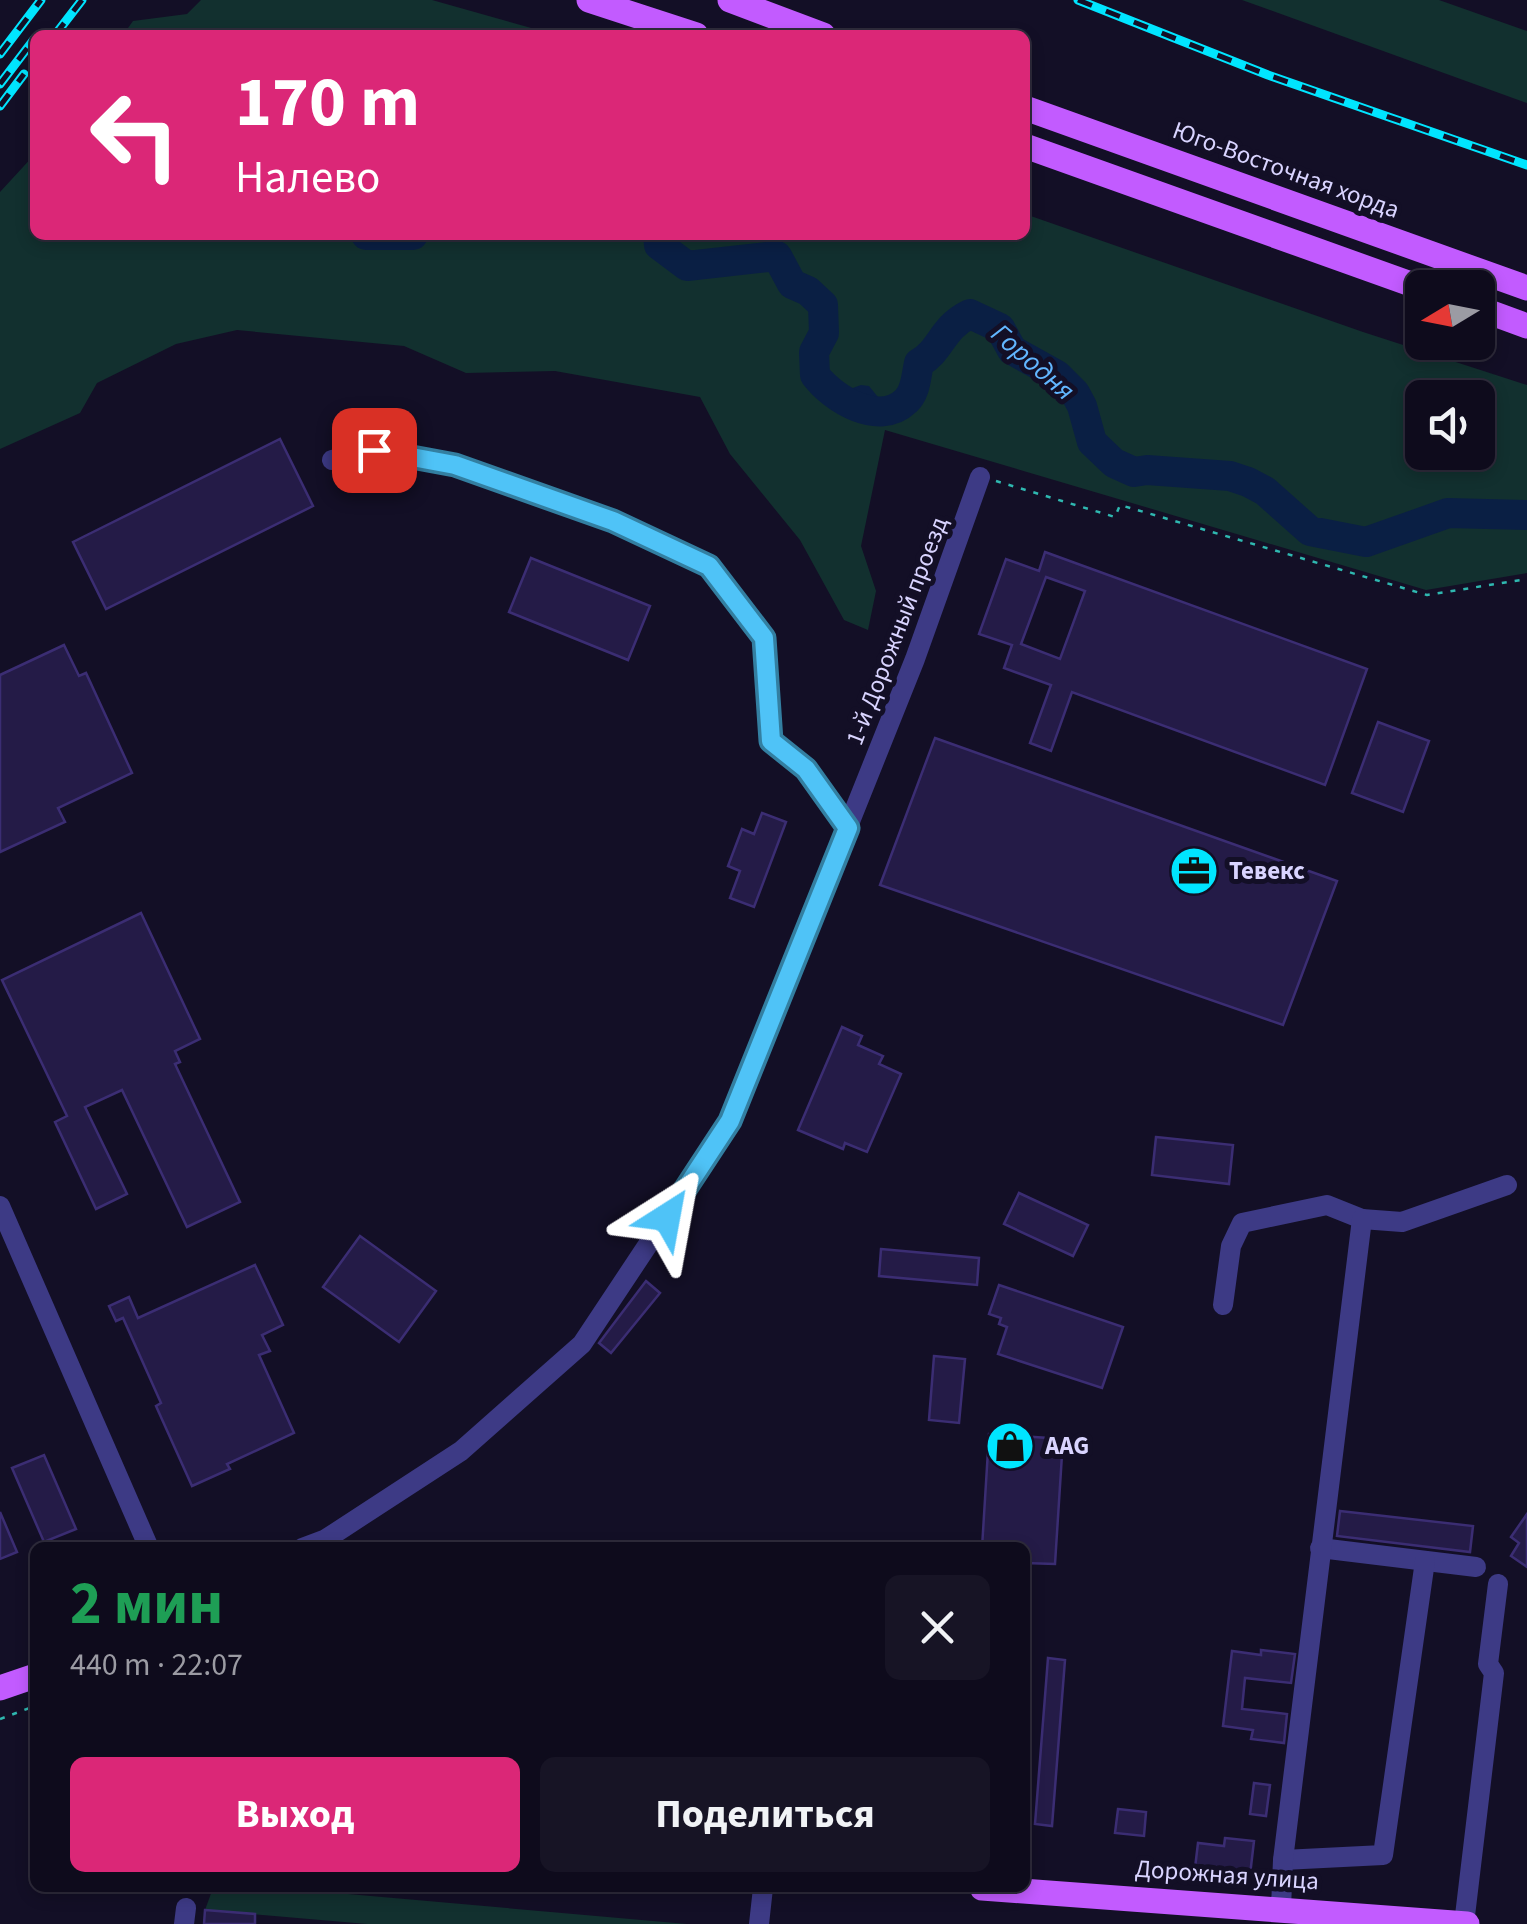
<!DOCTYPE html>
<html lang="ru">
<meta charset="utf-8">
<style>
:root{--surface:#0e0b1c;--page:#171425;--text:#f1f3f6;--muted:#9b9ba3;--line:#2e2b3b;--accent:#db2777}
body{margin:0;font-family:"Source Sans 3",sans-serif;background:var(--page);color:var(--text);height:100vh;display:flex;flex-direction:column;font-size:38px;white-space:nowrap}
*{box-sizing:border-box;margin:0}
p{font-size:32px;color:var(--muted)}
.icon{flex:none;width:55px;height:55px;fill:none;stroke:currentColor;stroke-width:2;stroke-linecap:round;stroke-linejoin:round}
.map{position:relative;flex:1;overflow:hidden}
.drawer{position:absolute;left:30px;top:1542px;width:1000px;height:350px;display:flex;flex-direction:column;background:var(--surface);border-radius:15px;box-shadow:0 5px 15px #0003,0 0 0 2px var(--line)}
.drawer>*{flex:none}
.hud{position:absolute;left:30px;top:30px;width:1000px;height:210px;border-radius:15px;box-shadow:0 5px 15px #0003,0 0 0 2px var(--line);background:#db2777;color:#fff;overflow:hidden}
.needle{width:65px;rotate:260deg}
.controls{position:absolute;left:1405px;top:270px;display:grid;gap:20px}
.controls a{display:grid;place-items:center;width:90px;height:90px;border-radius:15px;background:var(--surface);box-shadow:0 5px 15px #0003,0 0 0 2px var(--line);font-size:50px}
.pin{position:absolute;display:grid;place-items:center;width:85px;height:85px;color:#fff;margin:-42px;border-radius:20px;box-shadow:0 5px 15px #0006}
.me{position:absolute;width:110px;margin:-55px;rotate:34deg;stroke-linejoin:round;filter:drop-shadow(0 0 8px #0008)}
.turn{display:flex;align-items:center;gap:35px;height:210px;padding:0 40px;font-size:45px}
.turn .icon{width:130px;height:130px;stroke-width:2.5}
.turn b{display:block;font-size:70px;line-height:85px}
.round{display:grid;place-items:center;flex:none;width:105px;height:105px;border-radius:15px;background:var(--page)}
.head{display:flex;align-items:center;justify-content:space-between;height:170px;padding:0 40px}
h1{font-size:60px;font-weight:700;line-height:75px;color:#1e9e55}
.primary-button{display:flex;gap:20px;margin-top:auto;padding:20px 40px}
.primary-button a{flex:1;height:115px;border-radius:15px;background:var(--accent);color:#fff;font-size:40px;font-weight:700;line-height:115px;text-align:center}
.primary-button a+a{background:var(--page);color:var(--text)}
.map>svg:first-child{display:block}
.green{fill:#12302f;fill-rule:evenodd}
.water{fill:#0a1f44}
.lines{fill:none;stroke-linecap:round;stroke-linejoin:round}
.river{stroke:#0a1f44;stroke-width:30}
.building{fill:#241b47;stroke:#3b2d73;stroke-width:2.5;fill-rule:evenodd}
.path{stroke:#2fb8b0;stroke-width:2.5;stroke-dasharray:5 8;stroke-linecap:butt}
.minor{stroke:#3d3a85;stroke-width:20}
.major{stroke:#c25bff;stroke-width:25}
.rail-casing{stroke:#00e5ff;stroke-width:9}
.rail{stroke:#130f26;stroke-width:5;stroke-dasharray:15;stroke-linecap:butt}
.route-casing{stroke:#337fa1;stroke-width:25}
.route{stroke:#4fc3f7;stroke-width:18}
.labels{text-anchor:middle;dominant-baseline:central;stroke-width:10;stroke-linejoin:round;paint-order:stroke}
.street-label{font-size:25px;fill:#d9d4ff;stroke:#130f26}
.poi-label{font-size:25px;font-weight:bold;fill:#d9d4ff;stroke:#130f26;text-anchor:start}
.water-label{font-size:28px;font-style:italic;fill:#62b6ff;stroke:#130f26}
</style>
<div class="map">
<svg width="1527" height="1924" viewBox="0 0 1527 1924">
<rect width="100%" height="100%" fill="#130f26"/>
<g class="green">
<polygon points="201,0 432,0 556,35 123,35 133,21 187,14"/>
<polygon points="1242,0 1439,0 1527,31 1527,103"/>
<path d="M 35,154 L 35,235 L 1025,235 L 1025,214 L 1363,332 L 1527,385 L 1527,573 L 1426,590 L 885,430 L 861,546 L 876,591 L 868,630 L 844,620 L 800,540 L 730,454 L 700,397 L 555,371 L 466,373 L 404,346 L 237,330 L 176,344 L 97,383 L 80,413 L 0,449 L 0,192 ZM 1422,398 L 1478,398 L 1478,452 L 1422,452 Z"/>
<polygon points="213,1888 280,1888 687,1924 367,1924 205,1910"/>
</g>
<polygon class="water" points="861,385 869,386 882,402 872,419 852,418 838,407 839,393"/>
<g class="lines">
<g class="river">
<polyline points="366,235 413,235"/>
<path d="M 658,235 L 659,245 L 687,266 L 777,256 L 792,284 L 808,291 L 823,305 L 824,333 L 814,352 L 815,375 C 833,399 879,427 906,401 C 916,392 916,376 919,363 C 942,350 941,328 970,314 L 1000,328 L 1012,350 L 1057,375 L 1075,393 L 1082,406 L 1092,442 L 1114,463 L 1134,472 L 1147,470 L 1230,476 L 1248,482 L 1265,491 L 1310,531 L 1366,542 L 1448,513 L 1527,515"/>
</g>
</g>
<g class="building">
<polygon points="280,439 313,506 106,609 73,542"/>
<path d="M 1045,552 L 1367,669 L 1325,785 L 1072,692 L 1051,751 L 1030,743 L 1051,685 L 1004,668 L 1012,645 L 979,634 L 1006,559 L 1039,571 ZM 1046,577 L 1085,591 L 1060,659 L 1021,644 Z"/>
<polygon points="531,558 650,606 628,660 509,612"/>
<polygon points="64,645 79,676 86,673 132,773 58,808 65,822 0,852 0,675"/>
<polygon points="1378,722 1429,741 1403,812 1352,793"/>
<polygon points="935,738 1337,881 1283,1025 880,885"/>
<polygon points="762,813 786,822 754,907 730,898 740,871 728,866 742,829 754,834"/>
<polygon points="141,913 200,1039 175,1051 180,1062 175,1064 240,1202 187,1227 122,1090 85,1107 127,1194 96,1209 55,1122 67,1116 2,980"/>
<polygon points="842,1027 862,1036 858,1045 883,1056 879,1064 901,1074 867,1152 845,1143 843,1149 798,1130"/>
<polygon points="1156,1137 1233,1145 1229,1184 1152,1175"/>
<polygon points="1019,1193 1088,1225 1073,1256 1004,1224"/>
<polygon points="360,1236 436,1291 399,1342 323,1287"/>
<polygon points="881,1249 979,1258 977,1285 879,1276"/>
<polygon points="255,1265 283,1325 262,1335 270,1351 259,1355 294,1433 227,1464 230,1469 192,1486 156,1406 161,1403 123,1318 116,1321 109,1306 129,1297 138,1318"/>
<polygon points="646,1281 660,1293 611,1353 599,1343"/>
<polygon points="999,1285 1123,1327 1102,1388 998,1354 1007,1327 999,1324 1001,1318 989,1314"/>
<polygon points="934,1356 965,1359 959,1423 929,1420"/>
<polygon points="989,1434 1063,1439 1055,1564 1025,1563 1025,1548 982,1548"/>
<polygon points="44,1455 76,1529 44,1542 12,1468"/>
<polygon points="1340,1511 1473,1526 1470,1552 1337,1536"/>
<polygon points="0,1512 17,1552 0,1559"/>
<polygon points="1527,1514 1527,1567 1511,1556 1519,1543 1511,1537"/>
<polygon points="1261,1650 1295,1654 1291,1683 1245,1678 1242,1709 1287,1714 1284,1743 1251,1739 1253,1730 1223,1726 1232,1651 1261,1655"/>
<polygon points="1048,1658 1065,1660 1052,1826 1035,1824"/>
<polygon points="1254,1783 1270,1785 1266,1816 1250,1814"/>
<polygon points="1118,1809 1146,1812 1144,1836 1115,1833"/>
<polygon points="1225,1838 1254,1841 1250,1875 1195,1868 1198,1843 1224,1846"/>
<polygon points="205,1910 255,1914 255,1924 204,1924"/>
</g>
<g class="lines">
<g class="path">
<polyline points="996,481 1115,517 1120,505 1427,595 1527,579"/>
<polyline points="0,1719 35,1706"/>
</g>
<g class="minor">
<polyline points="332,460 374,450 455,465 613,521 709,566 765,638 771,741 806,769 848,828"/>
<polyline points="0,1206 149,1548"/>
<polyline points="1223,1305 1231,1246 1242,1223 1327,1205 1362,1219"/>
<polyline points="302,1548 326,1539 461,1451 582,1344 730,1121 915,659 980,477"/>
<polyline points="1320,1548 1476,1567"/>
<polyline points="1283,1860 1383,1855 1425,1561"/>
<polyline points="1281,1908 1283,1860 1362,1219 1402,1222 1507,1185"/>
<polyline points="184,1924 186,1908"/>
<polyline points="759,1924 763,1888"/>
<polyline points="1464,1924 1494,1673 1488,1664 1498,1584"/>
</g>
<g class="major">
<polyline points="589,0 696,35"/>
<polyline points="730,0 823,35"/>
<polyline points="1025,108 1527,288"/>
<polyline points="1025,146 1422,288"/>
<polyline points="1478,308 1527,326"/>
<polyline points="0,1688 35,1676"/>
<polyline points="982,1888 1467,1924"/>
</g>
<g class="rail-casing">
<g id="rail">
<polyline points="1078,0 1268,75 1527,165"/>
<polyline points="55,35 82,0"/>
<polyline points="0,54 41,0"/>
<polyline points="0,84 35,38"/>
<polyline points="0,106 24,74"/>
</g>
</g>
<use href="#rail" class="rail"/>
</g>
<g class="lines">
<g class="route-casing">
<polyline id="route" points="374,450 455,465 613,521 709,566 764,638 771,741 806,769 848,828 730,1121 667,1217"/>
</g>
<use href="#route" class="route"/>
</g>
<defs>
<g id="office-disc" transform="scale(2.5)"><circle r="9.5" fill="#00e5ff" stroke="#130f26"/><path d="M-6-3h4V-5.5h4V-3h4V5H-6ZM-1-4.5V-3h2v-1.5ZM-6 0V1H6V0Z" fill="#111"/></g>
<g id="shop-disc" transform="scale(2.5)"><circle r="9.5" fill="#00e5ff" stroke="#130f26"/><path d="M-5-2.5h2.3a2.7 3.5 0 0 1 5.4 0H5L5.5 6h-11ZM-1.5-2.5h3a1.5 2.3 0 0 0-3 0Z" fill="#111"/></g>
</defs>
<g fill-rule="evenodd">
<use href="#office-disc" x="1194" y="871"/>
<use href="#shop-disc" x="1010" y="1446"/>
</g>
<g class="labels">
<g class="street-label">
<text transform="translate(1286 170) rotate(20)">Юго-Восточная хорда</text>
<text transform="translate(897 631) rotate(-69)">1-й Дорожный проезд</text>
<text transform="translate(1227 1875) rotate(4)">Дорожная улица</text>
</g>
<g class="poi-label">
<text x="1229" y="871">Тевекс</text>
<text x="1045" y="1446">AAG</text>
</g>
<g class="water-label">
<text transform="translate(1033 362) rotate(41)">Городня</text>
</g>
</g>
</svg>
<div class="controls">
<a><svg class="needle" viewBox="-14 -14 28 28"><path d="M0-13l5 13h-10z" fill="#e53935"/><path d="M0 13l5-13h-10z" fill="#9b9ba3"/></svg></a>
<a><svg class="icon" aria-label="sound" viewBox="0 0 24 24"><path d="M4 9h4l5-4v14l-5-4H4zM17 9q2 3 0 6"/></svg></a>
</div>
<div class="pin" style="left:374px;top:450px;background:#d93025"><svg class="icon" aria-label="arrive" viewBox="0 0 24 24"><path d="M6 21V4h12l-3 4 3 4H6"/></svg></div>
<svg class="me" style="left:667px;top:1217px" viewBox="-20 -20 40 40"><path d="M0-17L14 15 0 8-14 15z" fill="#4fc3f7" stroke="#fff" stroke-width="4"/></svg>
<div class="hud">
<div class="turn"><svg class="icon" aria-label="left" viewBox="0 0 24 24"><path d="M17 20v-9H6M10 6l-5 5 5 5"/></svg><div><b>170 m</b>Налево</div></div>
</div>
<section class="drawer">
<div class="head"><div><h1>2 мин</h1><p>440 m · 22:07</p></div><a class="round"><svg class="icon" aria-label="close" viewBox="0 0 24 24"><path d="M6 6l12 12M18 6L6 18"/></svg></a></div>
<div class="primary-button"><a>Выход</a><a>Поделиться</a></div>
</section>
</div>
